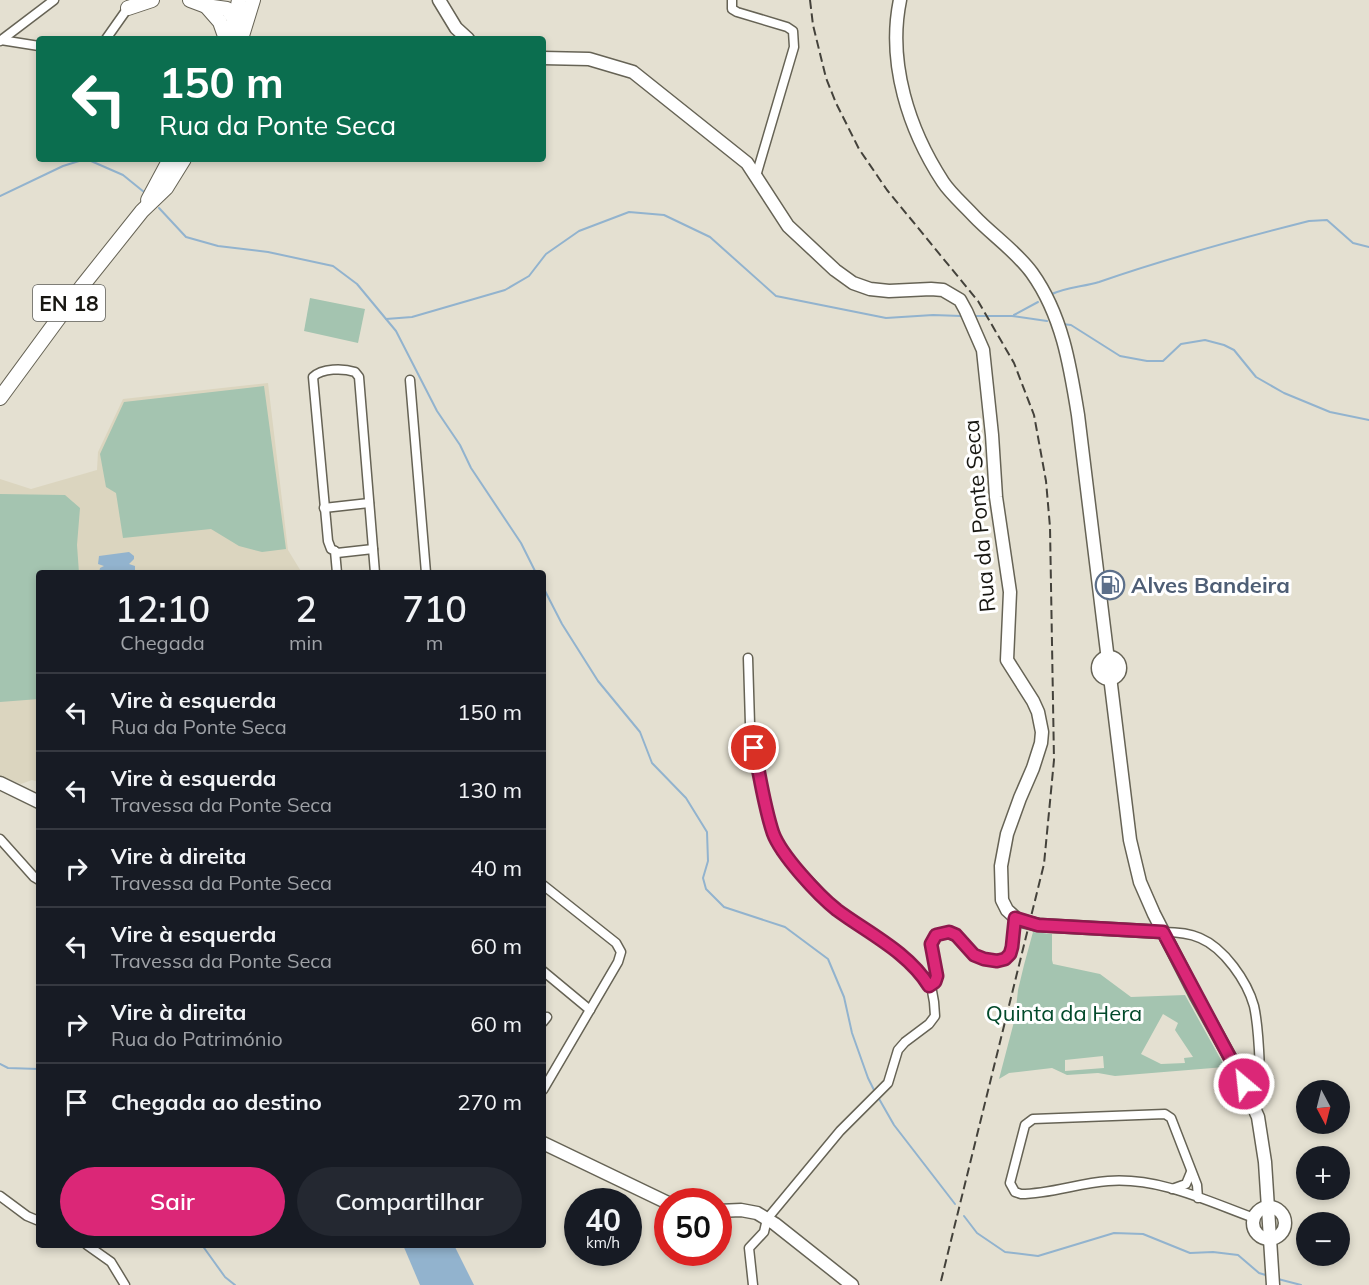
<!DOCTYPE html>
<html lang="pt">
<meta charset="utf-8">
<style>
:root{--surface:#171b24;--page:#242831;--text:#f1f3f6;--muted:#9ea1a6;--line:#363941;--accent:#db2777}
body{margin:0;font-family:Mulish,sans-serif;background:var(--page);color:var(--text);height:100vh;display:flex;flex-direction:column;font-size:22px;white-space:nowrap}
*{box-sizing:border-box;margin:0}
p{font-size:20px;color:var(--muted)}
.icon{flex:none;width:33px;height:33px;fill:none;stroke:currentColor;stroke-width:2;stroke-linecap:round;stroke-linejoin:round}
.map{position:relative;flex:1;overflow:hidden}
.drawer{position:absolute;left:36px;top:570px;width:510px;height:678px;display:flex;flex-direction:column;background:var(--surface);border-radius:6px;box-shadow:0 3px 9px #0003}
.drawer>*{flex:none}
.guide{position:absolute;left:36px;top:36px;width:510px;height:126px;border-radius:6px;box-shadow:0 3px 9px #0003;background:#0b6e4f;color:#fff;overflow:hidden}
.needle{width:39px;rotate:173deg}
.fabs{position:absolute;left:1296px;top:1080px;display:grid;gap:12px}
.fabs a{display:grid;place-items:center;width:54px;height:54px;border-radius:50%;background:var(--surface);box-shadow:0 3px 9px #0003;font-size:30px}
.speed{position:absolute;left:564px;top:1188px;display:flex;gap:12px;font-size:30px;font-weight:700;text-align:center}
.speed>*{display:grid;place-content:center;width:78px;height:78px;border-radius:50%;background:var(--surface);box-shadow:0 3px 9px #0003;line-height:1}
.speed small{font-size:15px;font-weight:400}
.speed .limit{border:9px solid #d22;background:#fff;color:#111}
.pin{position:absolute;display:grid;place-items:center;width:51px;height:51px;color:#fff;margin:-26px;border:3px solid #fff;border-radius:50%;box-shadow:0 2px 6px #0007}
.me{position:absolute;width:66px;margin:-33px;rotate:332deg;stroke-linejoin:round;filter:drop-shadow(0 0 4px #0008)}
.turn{display:flex;align-items:center;gap:21px;height:126px;padding:0 24px;font-size:27px}
.turn .icon{width:78px;height:78px;stroke-width:2.5}
.turn b{display:block;font-size:42px;line-height:51px}
.eta{display:flex;justify-content:space-evenly;align-items:center;height:102px;text-align:center}
.eta b{font-size:36px;font-weight:600;line-height:42px}
.button{display:flex;gap:12px;margin-top:auto;padding:12px 24px}
.button a{flex:1;height:69px;border-radius:36px;background:var(--accent);color:#fff;font-size:24px;font-weight:600;line-height:69px;text-align:center}
.button a+a{background:var(--page);color:var(--text)}
ul{padding:0;list-style:none}
li{display:flex;align-items:center;gap:18px;height:78px;padding:0 24px;border-top:2px solid var(--line)}
li div{flex:1}
li b{display:block;font-size:22px}
li em{font-style:normal}
.map>svg:first-child{display:block}
.built{fill:#dbd5bf}
.green{fill:#a4c4b0;fill-rule:evenodd}
.water{fill:#92b3ce}
.lines{fill:none;stroke-linecap:round;stroke-linejoin:round}
.stream{stroke:#92b3ce;stroke-width:2}
.street-casing{stroke:#666355;stroke-width:11}
.secondary-casing{stroke:#666355;stroke-width:15}
.primary-casing{stroke:#666355;stroke-width:16}
.street{stroke:#fff;stroke-width:8}
.secondary{stroke:#fff;stroke-width:12}
.primary{stroke:#fff;stroke-width:14}
.rail{stroke:#44423b;stroke-width:2;stroke-dasharray:9 4.5;stroke-linecap:butt}
.secondary-bridge-casing{stroke:#666355;stroke-width:15;stroke-linecap:butt}
.secondary-bridge{stroke:#fff;stroke-width:12}
.route-casing{stroke:#8e194d;stroke-width:15}
.route{stroke:#db2777;stroke-width:10}
.labels{text-anchor:middle;dominant-baseline:central;stroke-width:6;stroke-linejoin:round;paint-order:stroke}
.shield{fill:#fff;stroke:#5d5d59;stroke-width:1.5}
.shield-label{font-size:21px;font-weight:bold;fill:#181712}
.street-label{font-size:22px;fill:#181712;stroke:#fff}
.service-label{font-size:22px;font-weight:bold;fill:#4e5e75;stroke:#fff;text-anchor:start}
.park-label{font-size:22px;fill:#024a2b;stroke:#fff}
</style>
<div class="map">
<svg width="1369" height="1285" viewBox="0 0 1369 1285">
<rect width="100%" height="100%" fill="#e4e0d1"/>
<polygon class="built" points="268,383 288,550 302,573 39,573 39,782 32,780 21,784 0,776 0,479 31,489 97,470 98,452 123,399"/>
<g class="green">
<polygon points="310,298 365,309 358,343 304,331"/>
<polygon points="264,386 286,549 262,552 239,546 211,529 123,538 116,493 106,487 100,454 124,402"/>
<polygon points="0,494 65,495 80,508 77,545 79,573 39,573 39,699 0,702"/>
<path d="M 1033,932 L 1052,934 L 1052,960 L 1053,964 L 1100,974 L 1131,997 L 1185,995 L 1225,1067 L 1115,1076 L 1098,1073 L 1067,1075 L 1052,1068 L 1009,1073 L 999,1079 L 1015,1018 L 1018,990 L 1024,965 ZM 1163,1014 L 1178,1023 L 1175,1030 L 1193,1057 L 1184,1058 L 1185,1063 L 1161,1064 L 1141,1054 ZM 1103,1056 L 1104,1068 L 1065,1071 L 1065,1060 Z"/>
</g>
<g class="water">
<polygon points="129,552 134,556 134,559 129,564 135,566 135,573 99,573 100,568 104,566 98,564 99,556"/>
<polygon points="403,1245 454,1245 474,1285 420,1285"/>
</g>
<g class="lines">
<g class="stream">
<polyline points="0,196 63,166 79,161 91,161 123,175 144,192"/>
<polyline points="159,208 186,237 218,246 268,252 333,266 357,284 396,331 437,411 460,445 471,468 521,543 536,573"/>
<path d="M 1050,295 C 1065,287 1083,287 1099,282 C 1168,258 1238,239 1309,221 L 1327,220 L 1353,243 L 1369,247"/>
<polyline points="1014,315 1038,302"/>
<polyline points="976,316 1012,316 1047,321"/>
<polyline points="386,319 412,317 505,290 529,276 546,254 579,231 629,212 664,215 710,237 776,296 886,318 933,315 961,316"/>
<polyline points="1062,324 1071,325 1120,356 1147,361 1163,361 1181,344 1205,340 1224,345 1234,350 1256,377 1284,393 1330,412 1369,420"/>
<polyline points="543,587 562,624 598,681 640,732 652,763 686,798 707,832 708,861 703,878 706,889 724,907 785,927 828,959 844,997 852,1033 868,1078 875,1092"/>
<polyline points="0,1064 8,1068 39,1069"/>
<polyline points="878,1097 894,1125 955,1204"/>
<polyline points="964,1216 977,1233 1005,1252 1038,1256 1114,1233 1143,1234 1190,1253 1213,1252 1238,1255 1259,1273 1269,1276"/>
<polyline points="202,1245 225,1277 235,1285"/>
<polyline points="1278,1279 1301,1285"/>
</g>
<g class="street-casing">
<g id="street">
<polyline points="732,0 732,9 737,12 787,27 793,31 794,47 756,176"/>
<polyline points="106,39 130,5"/>
<polyline points="1,40 39,46"/>
<polyline points="0,41 54,0"/>
<polyline points="410,380 426,573"/>
<polyline points="324,508 369,503"/>
<polyline points="335,551 337,553 373,549"/>
<path d="M 337,573 L 335,551 L 331,549 L 328,541 L 313,377 C 322,368 343,368 355,372 L 359,377 L 375,573"/>
<polyline points="748,658 750,724 754,748 773,833 781,851 836,909 898,953 913,967 924,978 932,991 934,1002 935,1016 929,1024 905,1042 898,1050 888,1083 840,1131 767,1219 764,1232 749,1248 753,1285"/>
<polyline points="0,839 34,877 39,880"/>
<polyline points="543,885 616,943 621,952 618,962 543,1090"/>
<path d="M 1163,932 C 1175,932 1189,933 1200,938 C 1224,948 1247,981 1254,1006 C 1260,1033 1259,1063 1261,1090 L 1260,1097 L 1253,1103"/>
<polyline points="543,971 590,1010"/>
<path d="M 929,986 L 935,982 L 937,976 L 931,944 L 936,935 C 965,925 964,967 1005,959 L 1012,947 L 1015,918"/>
<polyline points="543,1022 547,1017"/>
<polyline points="1172,1189 1186,1184 1191,1172"/>
<polyline points="0,1196 27,1216 39,1221"/>
<path d="M 1198,1198 L 1197,1185 L 1171,1118 L 1165,1114 L 1033,1119 L 1025,1125 L 1010,1183 L 1015,1192 L 1021,1194 C 1050,1194 1079,1183 1108,1181 C 1159,1177 1207,1201 1254,1218"/>
<polyline points="87,1245 111,1262 125,1285"/>
</g>
</g>
<g class="secondary-casing">
<g id="secondary">
<polyline points="439,0 456,28 468,39"/>
<path d="M 900,0 C 887,63 909,130 943,182 C 951,194 964,205 974,216 C 992,235 1016,251 1032,273 C 1062,315 1070,365 1078,415 L 1130,840 L 1140,882 L 1154,914 L 1196,996 L 1236,1068 L 1258,1117 L 1265,1162 L 1273,1285"/>
<polyline points="543,58 589,59 633,72 747,163 788,226 835,270 853,283 870,289 889,291 931,289 943,290 960,300 966,311 983,350 985,369 992,435 996,497 1010,592 1007,660 1033,701 1038,712 1042,732 1041,743 1033,768 1020,798 1007,834 1001,866 1002,900 1007,910 1018,920"/>
<circle cx="1109" cy="668" r="11"/>
<polyline points="0,783 39,802"/>
<polyline points="1038,925 1163,932"/>
<polyline points="543,1143 668,1203"/>
<circle cx="1269" cy="1223" r="16"/>
<polyline points="718,1211 741,1210 757,1213 775,1224 852,1285"/>
</g>
</g>
<g class="primary-casing">
<g id="primary">
<polyline points="190,0 206,6 227,9 235,20 241,39"/>
<polyline points="206,6 220,22 226,39"/>
<polyline points="128,8 152,0"/>
<polyline points="227,39 235,20 239,0"/>
<polyline points="241,39 253,0"/>
<polyline points="148,200 170,159"/>
<polyline points="0,398 83,285 142,211 166,188 184,159"/>
</g>
</g>
<use href="#street" class="street"/>
<use href="#secondary" class="secondary"/>
<use href="#primary" class="primary"/>
<polyline class="rail" points="810,0 813,25 826,78 836,103 859,149 887,190 978,301 1014,363 1034,415 1046,481 1050,527 1054,760 1044,864 940,1285"/>
<g class="secondary-bridge-casing">
<polyline id="secondary-bridge" points="1018,920 1038,925"/>
</g>
<use href="#secondary-bridge" class="secondary-bridge"/>
</g>
<g class="lines">
<g class="route-casing">
<path id="route" d="M 754,748 C 760,776 764,806 773,833 C 781,855 818,895 837,910 C 868,933 908,952 929,986 L 935,982 L 937,976 L 931,944 L 936,935 L 949,932 L 956,935 L 974,955 L 984,959 L 997,961 L 1005,959 L 1010,954 L 1012,947 L 1015,918 L 1038,925 L 1163,932 L 1244,1084"/>
</g>
<use href="#route" class="route"/>
</g>
<defs>
<g id="fuel-ring" transform="scale(1.5)"><circle r="9.5" fill="#fff" stroke="#5c6f8a" stroke-width="1.5"/><path d="M-5.5-6h7V0h2V4h1.3V-2.5L3-4.5l.8-.8L6-3V5H2.5V1h-1V6h-7ZM-4.2-4.7v3.2H.2V-4.7Z" fill="#5c6f8a"/></g>
</defs>
<g fill-rule="evenodd">
<use href="#fuel-ring" x="1110" y="585"/>
</g>
<g class="labels">
<rect class="shield" x="33" y="285" width="72" height="36" rx="4.5"/>
<g class="shield-label">
<text x="69" y="303">EN 18</text>
</g>
<g class="street-label">
<text transform="translate(979 516) rotate(-95)">Rua da Ponte Seca</text>
</g>
<g class="service-label">
<text x="1131" y="585">Alves Bandeira</text>
</g>
<g class="park-label">
<text x="1064" y="1013">Quinta da Hera</text>
</g>
</g>
</svg>
<div class="fabs">
<a><svg class="needle" viewBox="-14 -14 28 28"><path d="M0-13l5 13h-10z" fill="#e53935"/><path d="M0 13l5-13h-10z" fill="#9ea1a6"/></svg></a>
<a>+</a>
<a>−</a>
</div>
<div class="speed"><div>40<small>km/h</small></div><div class="limit">50</div></div>
<div class="pin" style="left:754px;top:748px;background:#d93025"><svg class="icon" aria-label="arrive" viewBox="0 0 24 24"><path d="M6 21V4h12l-3 4 3 4H6"/></svg></div>
<svg class="me" style="left:1244px;top:1084px" viewBox="-20 -20 40 40"><circle r="17" fill="#db2777" stroke="#fff" stroke-width="3"/><path d="M0-11L8 9 0 5-8 9z" fill="#fff"/></svg>
<div class="guide">
<div class="turn"><svg class="icon" aria-label="left" viewBox="0 0 24 24"><path d="M17 20v-9H6M10 6l-5 5 5 5"/></svg><div><b>150 m</b>Rua da Ponte Seca</div></div>
</div>
<section class="drawer">
<div class="eta">
<div><b>12:10</b><p>Chegada</p></div>
<div><b>2</b><p>min</p></div>
<div><b>710</b><p>m</p></div>
</div>
<ul>
<li><svg class="icon" aria-label="left" viewBox="0 0 24 24"><path d="M17 20v-9H6M10 6l-5 5 5 5"/></svg><div><b>Vire à esquerda</b><p>Rua da Ponte Seca</p></div><em>150 m</em></li>
<li><svg class="icon" aria-label="left" viewBox="0 0 24 24"><path d="M17 20v-9H6M10 6l-5 5 5 5"/></svg><div><b>Vire à esquerda</b><p>Travessa da Ponte Seca</p></div><em>130 m</em></li>
<li><svg class="icon" aria-label="right" viewBox="0 0 24 24"><path d="M7 20v-9h11M14 6l5 5-5 5"/></svg><div><b>Vire à direita</b><p>Travessa da Ponte Seca</p></div><em>40 m</em></li>
<li><svg class="icon" aria-label="left" viewBox="0 0 24 24"><path d="M17 20v-9H6M10 6l-5 5 5 5"/></svg><div><b>Vire à esquerda</b><p>Travessa da Ponte Seca</p></div><em>60 m</em></li>
<li><svg class="icon" aria-label="right" viewBox="0 0 24 24"><path d="M7 20v-9h11M14 6l5 5-5 5"/></svg><div><b>Vire à direita</b><p>Rua do Património</p></div><em>60 m</em></li>
<li><svg class="icon" aria-label="arrive" viewBox="0 0 24 24"><path d="M6 21V4h12l-3 4 3 4H6"/></svg><div><b>Chegada ao destino</b></div><em>270 m</em></li>
</ul>
<div class="button"><a>Sair</a><a>Compartilhar</a></div>
</section>
</div>
